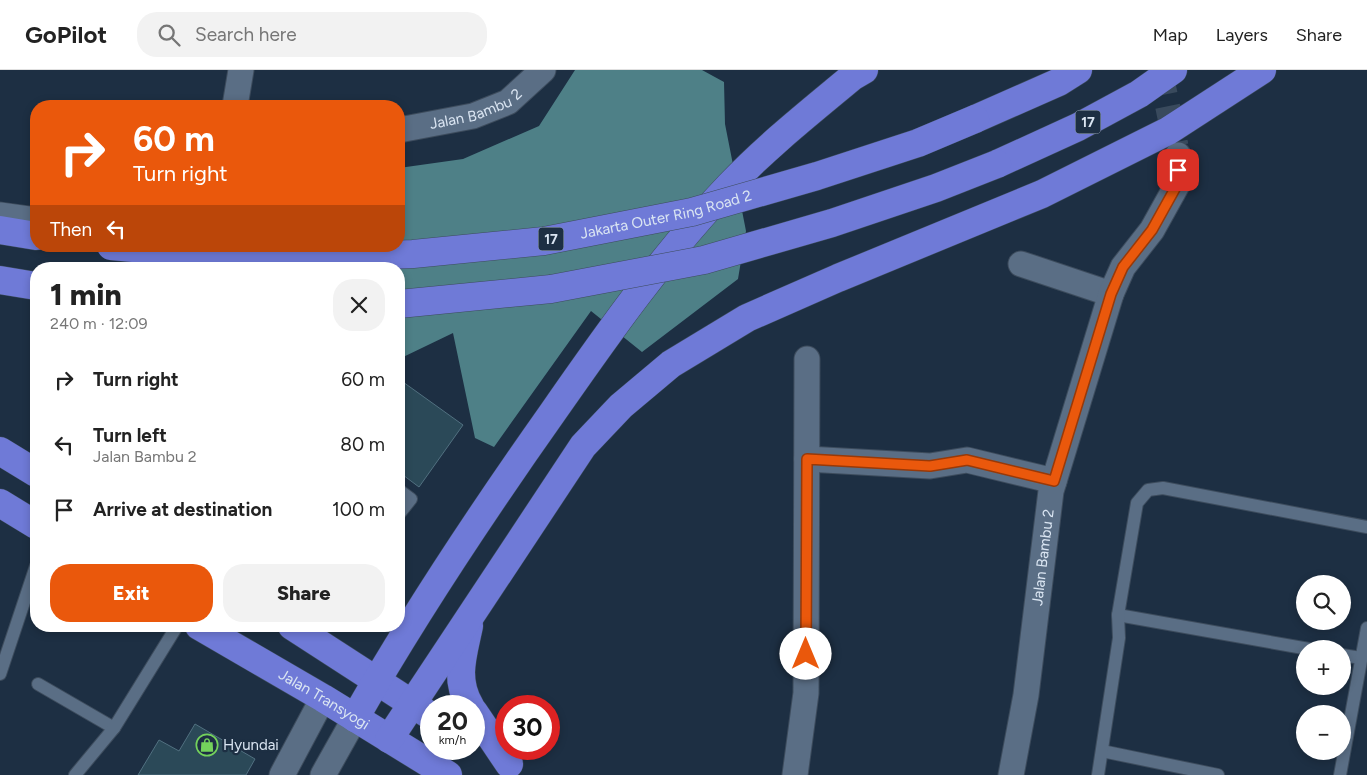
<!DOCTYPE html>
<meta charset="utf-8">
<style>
:root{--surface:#fff;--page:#f2f2f2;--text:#222;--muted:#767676;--line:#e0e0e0;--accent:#ea580c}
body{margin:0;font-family:Figtree,sans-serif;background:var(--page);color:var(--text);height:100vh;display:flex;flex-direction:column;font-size:19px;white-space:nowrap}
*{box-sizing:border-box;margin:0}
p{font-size:16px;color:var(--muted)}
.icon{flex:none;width:28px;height:28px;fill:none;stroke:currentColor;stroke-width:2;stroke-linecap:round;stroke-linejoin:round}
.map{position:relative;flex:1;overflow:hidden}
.panel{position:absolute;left:30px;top:192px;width:375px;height:370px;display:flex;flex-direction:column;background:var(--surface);border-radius:20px;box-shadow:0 2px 8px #0003}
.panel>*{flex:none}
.hud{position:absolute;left:30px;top:30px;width:375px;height:152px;border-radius:20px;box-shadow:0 2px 8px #0003;background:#ea580c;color:#fff;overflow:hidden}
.fabs{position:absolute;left:1296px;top:505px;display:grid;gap:10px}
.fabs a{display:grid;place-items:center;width:55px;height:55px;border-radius:50%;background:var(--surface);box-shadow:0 2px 8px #0003;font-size:25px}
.speed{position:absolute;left:420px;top:625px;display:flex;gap:10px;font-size:25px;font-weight:700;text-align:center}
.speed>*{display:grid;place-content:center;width:65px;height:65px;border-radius:50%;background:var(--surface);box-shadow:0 2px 8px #0003;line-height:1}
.speed small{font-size:12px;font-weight:400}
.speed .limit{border:8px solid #d22;background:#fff;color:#111}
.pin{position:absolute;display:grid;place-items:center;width:42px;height:42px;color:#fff;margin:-21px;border-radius:10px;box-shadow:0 2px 8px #0006}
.me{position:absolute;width:55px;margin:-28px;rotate:0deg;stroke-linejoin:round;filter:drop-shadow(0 0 4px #0008)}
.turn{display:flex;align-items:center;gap:18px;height:105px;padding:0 20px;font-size:22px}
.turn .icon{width:65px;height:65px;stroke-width:2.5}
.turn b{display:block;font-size:35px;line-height:42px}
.then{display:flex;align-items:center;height:48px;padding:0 20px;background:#0003;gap:10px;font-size:19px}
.round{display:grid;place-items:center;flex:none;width:52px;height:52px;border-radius:20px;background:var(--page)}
.headline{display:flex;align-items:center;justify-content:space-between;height:85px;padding:0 20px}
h1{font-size:30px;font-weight:800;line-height:38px}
.cta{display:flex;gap:10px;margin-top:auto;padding:10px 20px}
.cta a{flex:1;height:58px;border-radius:20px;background:var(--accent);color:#fff;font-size:20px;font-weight:800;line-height:58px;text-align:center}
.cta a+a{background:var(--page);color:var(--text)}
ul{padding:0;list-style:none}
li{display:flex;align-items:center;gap:15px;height:65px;padding:0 20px}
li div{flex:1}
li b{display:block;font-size:19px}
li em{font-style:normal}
header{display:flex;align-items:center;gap:30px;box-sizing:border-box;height:70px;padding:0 25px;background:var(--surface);border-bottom:1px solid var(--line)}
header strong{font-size:24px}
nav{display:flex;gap:28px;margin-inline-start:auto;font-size:18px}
.search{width:350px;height:45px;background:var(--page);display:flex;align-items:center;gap:12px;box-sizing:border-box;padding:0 18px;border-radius:20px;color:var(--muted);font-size:19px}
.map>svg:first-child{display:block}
.water{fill:#4e8087}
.building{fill:#2b4958;stroke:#517080}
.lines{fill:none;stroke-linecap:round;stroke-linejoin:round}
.street-tunnel{stroke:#394a5d;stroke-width:25;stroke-dasharray:25 12;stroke-linecap:butt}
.lane-casing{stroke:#3d4c5d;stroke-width:14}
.street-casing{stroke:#3d4c5d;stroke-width:27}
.highway-casing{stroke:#3d4c5d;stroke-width:29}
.lane{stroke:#5a6e85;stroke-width:12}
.street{stroke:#5a6e85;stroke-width:25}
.highway{stroke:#6f7ad7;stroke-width:28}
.highway-bridge-casing{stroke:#3d4c5d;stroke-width:29;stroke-linecap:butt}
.highway-bridge{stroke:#6f7ad7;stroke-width:28}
.route-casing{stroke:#983908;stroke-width:12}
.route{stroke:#ea580c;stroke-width:9}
.labels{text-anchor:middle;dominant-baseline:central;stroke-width:4.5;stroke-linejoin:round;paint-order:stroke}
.shield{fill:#1d2f43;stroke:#a1aebe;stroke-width:1}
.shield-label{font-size:14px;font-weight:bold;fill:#dae5f2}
.street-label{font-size:15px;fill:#dae5f2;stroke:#1d2f43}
.poi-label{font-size:15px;fill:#dae5f2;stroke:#1d2f43;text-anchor:start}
</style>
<header>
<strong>GoPilot</strong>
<div class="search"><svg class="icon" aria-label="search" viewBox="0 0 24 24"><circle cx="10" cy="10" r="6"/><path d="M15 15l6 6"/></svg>Search here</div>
<nav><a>Map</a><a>Layers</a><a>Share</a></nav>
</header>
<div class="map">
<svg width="1367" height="705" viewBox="0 0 1367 705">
<rect width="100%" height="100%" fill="#1d2f43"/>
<polygon class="water" points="575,0 702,0 724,12 725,54 746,161 738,209 642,282 591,241 494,377 475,368 453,263 399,289 399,199 341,199 399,176 399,98 463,89 539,56"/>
<g class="building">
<polygon points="403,312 463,355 419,417 399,402 399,315"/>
<polygon points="195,654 255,689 246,705 138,705 159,670 179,681"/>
</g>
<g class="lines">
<polyline class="street-tunnel" points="1160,0 1176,76"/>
<g class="lane-casing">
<g id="lane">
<polyline points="399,420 411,429 399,444"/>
<polyline points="1118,545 1309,579"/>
<polyline points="1342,585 1361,588"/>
<polyline points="0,604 36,496"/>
<polyline points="38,614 114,658"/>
<polyline points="1102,681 1218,705"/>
<polyline points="75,705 114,658 177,556"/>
<polyline points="1098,705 1119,568 1118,545 1137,433 1148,420 1163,418 1367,457"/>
<polyline points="1340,705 1367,558"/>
</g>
</g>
<g class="street-casing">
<g id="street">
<polyline points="235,36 241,0"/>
<path id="s1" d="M 399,60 L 473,46 L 508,32 L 543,0"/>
<polyline points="0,145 36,150"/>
<polyline points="1021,194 1111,224"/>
<polyline points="807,389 930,396 967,390 1054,411"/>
<polyline points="282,705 323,628"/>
<polyline points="323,705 355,648"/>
<polyline points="795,705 806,623 807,289"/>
<path id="s2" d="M 1011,705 L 1026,625 L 1051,421 L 1111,224 L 1123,197 L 1152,160 L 1177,115 L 1178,85"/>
</g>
</g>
<g class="highway-casing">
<g id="highway">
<polyline points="975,49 1059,12 1078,0"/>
<polyline points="997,94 1078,57 1139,24 1173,0"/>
<polyline points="0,160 36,166"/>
<polyline points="0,210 36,216"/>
<polyline points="0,381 36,403"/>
<polyline points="0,433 36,455"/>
<path id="s3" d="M 199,556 L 323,628 L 448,705"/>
<polyline points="292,556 431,646"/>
<path d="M 469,556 C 463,585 454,609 470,636"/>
<polyline points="474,642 509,694"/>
<path d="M 355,648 C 415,543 483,441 553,342 C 608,263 663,185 729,116 C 767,76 810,42 852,7 L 864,0"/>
<polyline points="389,669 583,376 621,336 671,294 747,248 838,208 1042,124 1168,61 1262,0"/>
</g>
</g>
<use href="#lane" class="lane"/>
<use href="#street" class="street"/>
<use href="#highway" class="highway"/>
<g class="highway-bridge-casing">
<g id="highway-bridge">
<path id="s4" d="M 111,176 L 266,190 L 413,184 L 544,171 L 692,142 L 817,106 L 918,73 L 975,49"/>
<polyline points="399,234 551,219 704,190 832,153 936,118 997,94"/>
</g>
</g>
<use href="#highway-bridge" class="highway-bridge"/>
</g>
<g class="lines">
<g class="route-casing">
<polyline id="route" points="806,584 807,389 930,396 967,390 1054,411 1111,224 1123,197 1152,160 1177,115 1178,100"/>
</g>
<use href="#route" class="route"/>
</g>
<defs>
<g id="shop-ring" transform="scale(1.125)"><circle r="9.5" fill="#1d2f43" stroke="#74d25c" stroke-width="1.5"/><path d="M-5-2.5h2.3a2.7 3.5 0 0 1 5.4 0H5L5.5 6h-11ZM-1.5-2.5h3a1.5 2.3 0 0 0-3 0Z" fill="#74d25c"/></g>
</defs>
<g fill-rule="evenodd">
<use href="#shop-ring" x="207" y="675"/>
</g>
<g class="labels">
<g class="shield">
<rect x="1075.5" y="40.5" width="25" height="23" rx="4"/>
<rect x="538.5" y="157.5" width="25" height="23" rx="4"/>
</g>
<g class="shield-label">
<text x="1088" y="52">17</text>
<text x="551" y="169">17</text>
</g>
<g class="street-label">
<text stroke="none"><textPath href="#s1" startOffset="80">Jalan Bambu 2</textPath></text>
<text stroke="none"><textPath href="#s4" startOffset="559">Jakarta Outer Ring Road 2</textPath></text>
<text stroke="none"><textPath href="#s2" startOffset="220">Jalan Bambu 2</textPath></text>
<text stroke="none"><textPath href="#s3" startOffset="145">Jalan Transyogi</textPath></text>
</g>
<g class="poi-label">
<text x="223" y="675">Hyundai</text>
</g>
</g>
</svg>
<div class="fabs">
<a><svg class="icon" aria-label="search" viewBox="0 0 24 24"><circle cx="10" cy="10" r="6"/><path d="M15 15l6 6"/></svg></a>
<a>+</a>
<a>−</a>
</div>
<div class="speed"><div>20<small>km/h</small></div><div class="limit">30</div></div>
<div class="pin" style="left:1178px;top:100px;background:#d93025"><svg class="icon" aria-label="arrive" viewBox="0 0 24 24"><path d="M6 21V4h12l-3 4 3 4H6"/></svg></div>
<svg class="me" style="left:806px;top:584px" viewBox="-20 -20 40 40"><circle r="19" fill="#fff"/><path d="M0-13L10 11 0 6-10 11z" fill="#ea580c"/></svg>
<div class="hud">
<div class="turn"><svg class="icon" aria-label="right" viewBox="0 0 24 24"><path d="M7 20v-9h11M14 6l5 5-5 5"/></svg><div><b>60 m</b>Turn right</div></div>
<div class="then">Then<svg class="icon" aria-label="left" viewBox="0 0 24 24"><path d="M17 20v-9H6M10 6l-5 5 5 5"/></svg></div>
</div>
<section class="panel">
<div class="headline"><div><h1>1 min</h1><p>240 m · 12:09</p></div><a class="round"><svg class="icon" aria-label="close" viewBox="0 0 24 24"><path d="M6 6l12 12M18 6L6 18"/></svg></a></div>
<ul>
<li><svg class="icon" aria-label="right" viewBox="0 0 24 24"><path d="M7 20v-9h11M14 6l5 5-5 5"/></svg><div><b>Turn right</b></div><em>60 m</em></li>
<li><svg class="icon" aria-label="left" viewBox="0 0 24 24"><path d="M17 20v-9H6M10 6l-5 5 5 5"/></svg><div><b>Turn left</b><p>Jalan Bambu 2</p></div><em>80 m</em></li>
<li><svg class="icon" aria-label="arrive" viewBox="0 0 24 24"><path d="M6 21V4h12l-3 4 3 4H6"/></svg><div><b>Arrive at destination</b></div><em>100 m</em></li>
</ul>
<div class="cta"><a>Exit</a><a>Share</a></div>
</section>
</div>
